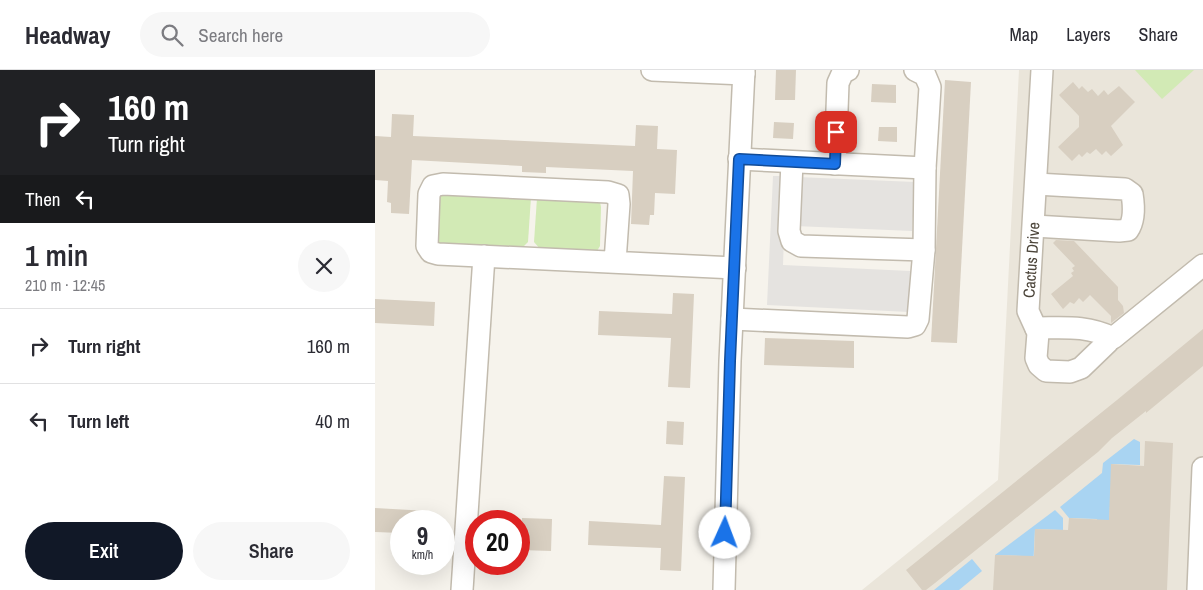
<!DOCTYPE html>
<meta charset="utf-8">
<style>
:root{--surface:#fff;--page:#f7f7f7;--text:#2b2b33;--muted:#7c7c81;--line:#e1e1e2;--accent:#111827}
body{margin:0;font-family:"Archivo Narrow",sans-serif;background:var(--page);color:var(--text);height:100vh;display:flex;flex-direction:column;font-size:19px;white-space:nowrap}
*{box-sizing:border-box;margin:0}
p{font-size:16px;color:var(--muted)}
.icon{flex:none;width:28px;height:28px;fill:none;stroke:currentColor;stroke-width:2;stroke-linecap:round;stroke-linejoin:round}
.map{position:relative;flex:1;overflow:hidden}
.drawer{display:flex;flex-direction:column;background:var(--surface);width:375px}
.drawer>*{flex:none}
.hud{background:#202124;color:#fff;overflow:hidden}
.speed{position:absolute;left:15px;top:440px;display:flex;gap:10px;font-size:25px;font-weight:700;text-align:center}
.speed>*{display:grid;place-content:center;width:65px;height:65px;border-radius:50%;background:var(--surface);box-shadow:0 5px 20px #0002;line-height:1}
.speed small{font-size:12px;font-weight:400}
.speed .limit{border:8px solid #d22;background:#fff;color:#111}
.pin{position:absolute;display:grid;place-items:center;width:42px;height:42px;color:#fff;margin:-21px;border-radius:10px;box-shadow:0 2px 8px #0006}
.me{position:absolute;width:55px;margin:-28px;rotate:2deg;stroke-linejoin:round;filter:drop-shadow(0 0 4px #0008)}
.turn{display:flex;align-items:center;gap:18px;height:105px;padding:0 25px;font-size:22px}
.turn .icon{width:65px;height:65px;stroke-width:2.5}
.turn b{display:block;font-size:35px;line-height:42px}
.then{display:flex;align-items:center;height:48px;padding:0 25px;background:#0003;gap:10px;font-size:19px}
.round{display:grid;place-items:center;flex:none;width:52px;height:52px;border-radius:26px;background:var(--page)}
.head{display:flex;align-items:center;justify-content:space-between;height:85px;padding:0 25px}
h1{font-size:30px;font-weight:600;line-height:38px}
.button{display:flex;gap:10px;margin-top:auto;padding:10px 25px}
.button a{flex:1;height:58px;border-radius:30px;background:var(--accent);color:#fff;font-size:20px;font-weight:600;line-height:58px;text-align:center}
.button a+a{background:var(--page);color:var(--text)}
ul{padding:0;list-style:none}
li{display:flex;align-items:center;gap:15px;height:75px;padding:0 25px;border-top:1px solid var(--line)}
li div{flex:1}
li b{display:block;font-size:19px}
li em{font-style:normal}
header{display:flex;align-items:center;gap:30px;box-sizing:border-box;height:70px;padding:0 25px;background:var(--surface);border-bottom:1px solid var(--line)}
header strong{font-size:24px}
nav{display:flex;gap:28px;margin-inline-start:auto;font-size:18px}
.search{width:350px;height:45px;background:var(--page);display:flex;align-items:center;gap:12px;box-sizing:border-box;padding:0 18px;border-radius:28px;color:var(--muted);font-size:19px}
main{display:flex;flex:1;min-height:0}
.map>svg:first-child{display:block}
.residential{fill:#eae5da}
.green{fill:#d2eab5}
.parking{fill:#e5e3e0}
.water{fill:#a9d4f2}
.building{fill:#d8cfc1}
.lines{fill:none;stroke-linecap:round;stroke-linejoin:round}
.minor-casing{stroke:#c2bbae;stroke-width:24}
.minor{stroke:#fff;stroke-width:21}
.route-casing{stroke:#114b97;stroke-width:12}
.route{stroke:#1a73e8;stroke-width:9}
.labels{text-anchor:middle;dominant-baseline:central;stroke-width:4;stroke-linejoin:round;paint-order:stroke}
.street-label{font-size:16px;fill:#4b4439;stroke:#fff}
</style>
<header>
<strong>Headway</strong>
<div class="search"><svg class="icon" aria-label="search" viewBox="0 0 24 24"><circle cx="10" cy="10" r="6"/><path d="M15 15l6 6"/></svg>Search here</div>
<nav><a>Map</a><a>Layers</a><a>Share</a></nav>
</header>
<main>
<section class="drawer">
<div class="hud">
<div class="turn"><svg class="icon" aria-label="right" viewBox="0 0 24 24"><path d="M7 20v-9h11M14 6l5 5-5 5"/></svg><div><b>160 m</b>Turn right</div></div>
<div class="then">Then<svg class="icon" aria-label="left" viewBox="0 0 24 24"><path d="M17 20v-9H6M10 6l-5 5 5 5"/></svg></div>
</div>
<div class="head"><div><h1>1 min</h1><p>210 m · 12:45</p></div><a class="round"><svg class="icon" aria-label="close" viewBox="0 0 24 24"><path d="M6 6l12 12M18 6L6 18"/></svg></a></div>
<ul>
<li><svg class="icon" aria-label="right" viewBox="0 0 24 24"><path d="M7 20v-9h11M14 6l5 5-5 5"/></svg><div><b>Turn right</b></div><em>160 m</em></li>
<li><svg class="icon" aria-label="left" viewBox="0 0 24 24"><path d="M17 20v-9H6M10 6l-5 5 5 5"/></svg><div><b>Turn left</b></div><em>40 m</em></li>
</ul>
<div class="button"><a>Exit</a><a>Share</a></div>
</section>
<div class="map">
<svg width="828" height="520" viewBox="0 0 828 520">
<rect width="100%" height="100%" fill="#f6f3ec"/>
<polygon class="residential" points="644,0 828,0 828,520 487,520 623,410"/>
<g class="green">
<polygon points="760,0 819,0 787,29"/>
<polygon points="71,124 156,127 153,172 146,179 65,174 63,170 64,130 66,125"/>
<polygon points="162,128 225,132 226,137 225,176 222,181 217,182 166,180 159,172"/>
</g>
<g class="parking">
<polygon points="398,106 411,106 408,195 535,201 534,242 392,235"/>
<polygon points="422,107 540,112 537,161 420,156"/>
</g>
<g class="water">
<polygon points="759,369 765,372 765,395 737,394 731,520 719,520 722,449 694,448 685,437 727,403 728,393"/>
<polygon points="680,440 688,448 688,460 660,459 657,520 648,486 620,485"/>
<polygon points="597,489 607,501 584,520 559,520"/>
</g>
<g class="building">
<polygon points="401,0 421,0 420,30 400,30"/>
<polygon points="570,10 596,12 582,273 556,272"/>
<polygon points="698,12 704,19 707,16 713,22 717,19 723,26 729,20 733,25 744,16 760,32 736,56 748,75 736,86 731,81 727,85 721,79 715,84 712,82 707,87 704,84 697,91 683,77 704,57 704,46 684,25"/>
<polygon points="497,14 521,15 521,33 496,32"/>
<polygon points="17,44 39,45 38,66 260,76 261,55 283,56 282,79 302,80 300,124 280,123 279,145 275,145 274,155 256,154 258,101 171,97 171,103 147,102 147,96 37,90 34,144 16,143 16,133 12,132 13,111 0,110 0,66 16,67"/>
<polygon points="399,52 419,53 418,69 398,68"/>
<polygon points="504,57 522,57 522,72 503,71"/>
<polygon points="681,170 699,171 743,217 743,230 748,236 749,243 736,253 736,246 715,225 708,232 704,228 699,234 695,232 688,239 676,224 698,206 696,203 699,201 697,198 700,196 678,173"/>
<polygon points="298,223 319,224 315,318 293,317 296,268 223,265 224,241 297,244"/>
<polygon points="0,229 60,232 59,256 0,253"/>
<polygon points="828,259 828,296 771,343 771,341 737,368 723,382 560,513 551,520 547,520 531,500 742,330"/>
<polygon points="390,268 479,271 479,298 389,295"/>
<polygon points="292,351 309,352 308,375 291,374"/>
<polygon points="770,371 798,373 792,520 618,520 620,485 659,486 660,459 693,460 694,448 734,450 736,394 769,396"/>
<polygon points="289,406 310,407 306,501 285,500 286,478 213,475 214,451 286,455"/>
<polygon points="0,438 53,441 52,451 26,451 26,463 0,462"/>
<polygon points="147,448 177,449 176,481 145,480"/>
</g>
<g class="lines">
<g class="minor-casing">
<g id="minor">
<polyline points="277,0 369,4"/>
<polyline points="667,0 653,241 663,263 661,288 664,295 671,301 695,302 706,298 733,272"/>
<polyline points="364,89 550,98"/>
<polyline points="417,92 414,161 417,171 426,176 549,180"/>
<polyline points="460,94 463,13 468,2 473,0"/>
<path d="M 659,156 L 744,161 L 753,160 C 760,150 759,136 757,124 L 750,119 L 661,114"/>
<polyline points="240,192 244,134 243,125 233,122 68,114 58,116 54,124 52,176 56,182 63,184 360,198"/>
<polyline points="357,249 533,257 540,255 543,249 549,180 550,98 555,17 550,5 540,0"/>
<path d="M 661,258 C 689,258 711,255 738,268 L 828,195"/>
<polyline points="87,520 109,186"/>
<polyline points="349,520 355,291 369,0"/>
<polyline points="823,520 828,398"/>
</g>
</g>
<use href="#minor" class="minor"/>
</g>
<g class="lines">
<g class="route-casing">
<polyline id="route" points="350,463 355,291 364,89 460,94 461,62"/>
</g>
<use href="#route" class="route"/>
</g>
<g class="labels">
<g class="street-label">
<text transform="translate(656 190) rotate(-86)">Cactus Drive</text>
</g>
</g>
</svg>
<div class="speed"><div>9<small>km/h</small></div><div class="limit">20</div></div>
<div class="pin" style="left:461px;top:62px;background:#d93025"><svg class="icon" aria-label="arrive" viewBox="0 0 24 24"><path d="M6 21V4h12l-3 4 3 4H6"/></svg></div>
<svg class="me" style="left:350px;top:463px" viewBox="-20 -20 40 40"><circle r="19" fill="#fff"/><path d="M0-13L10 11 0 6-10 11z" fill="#1a73e8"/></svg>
</div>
</main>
